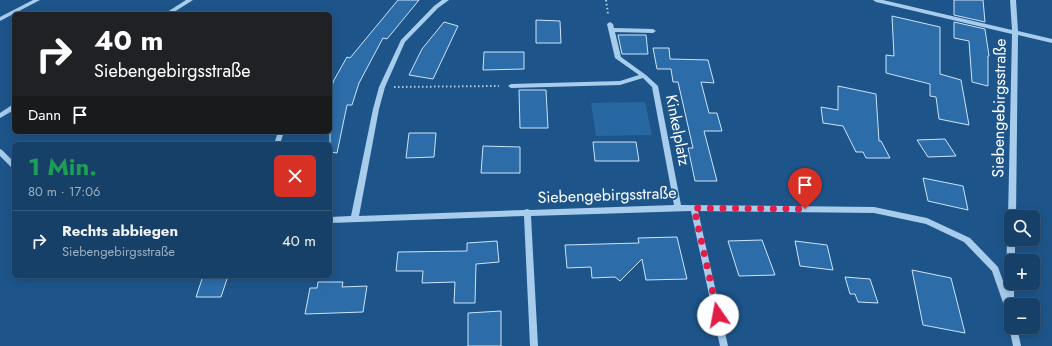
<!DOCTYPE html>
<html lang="de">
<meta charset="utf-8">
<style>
:root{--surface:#164068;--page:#234b71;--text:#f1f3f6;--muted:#9eafc0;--line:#35597c}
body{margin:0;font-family:Jost,sans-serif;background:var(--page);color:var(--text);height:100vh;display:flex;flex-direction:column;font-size:15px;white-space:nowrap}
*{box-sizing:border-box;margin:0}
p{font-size:13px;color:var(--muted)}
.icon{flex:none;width:22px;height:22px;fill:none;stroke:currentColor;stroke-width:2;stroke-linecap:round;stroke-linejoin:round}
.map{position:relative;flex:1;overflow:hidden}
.details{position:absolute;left:12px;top:142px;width:320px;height:136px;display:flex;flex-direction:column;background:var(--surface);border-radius:6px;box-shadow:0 2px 10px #0003,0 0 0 1px var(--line)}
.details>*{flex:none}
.guide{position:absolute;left:12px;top:12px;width:320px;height:122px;border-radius:6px;box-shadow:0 2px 10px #0003,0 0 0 1px var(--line);background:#202124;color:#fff;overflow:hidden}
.buttons{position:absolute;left:1004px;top:210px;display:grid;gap:8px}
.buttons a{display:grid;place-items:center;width:36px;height:36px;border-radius:6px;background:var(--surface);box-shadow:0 2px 10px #0003,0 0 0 1px var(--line);font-size:20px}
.pin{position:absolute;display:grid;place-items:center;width:34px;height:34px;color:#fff;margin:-41px -17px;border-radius:50% 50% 50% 0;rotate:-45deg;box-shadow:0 0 4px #0007}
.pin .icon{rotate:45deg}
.me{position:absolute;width:44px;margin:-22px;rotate:348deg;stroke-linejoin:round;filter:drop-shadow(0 0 3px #0008)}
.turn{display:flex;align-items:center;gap:14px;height:84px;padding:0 16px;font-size:18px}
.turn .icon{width:52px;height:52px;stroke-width:2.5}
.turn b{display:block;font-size:28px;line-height:34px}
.then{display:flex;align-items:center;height:38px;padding:0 16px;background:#0003;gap:8px;font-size:15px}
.round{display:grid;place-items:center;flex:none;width:42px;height:42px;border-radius:6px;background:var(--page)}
.overview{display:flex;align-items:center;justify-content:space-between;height:68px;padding:0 16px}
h1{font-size:24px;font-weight:700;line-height:30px;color:#1e9e55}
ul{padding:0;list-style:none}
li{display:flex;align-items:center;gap:12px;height:60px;padding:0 16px;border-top:1px solid var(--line)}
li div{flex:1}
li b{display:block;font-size:15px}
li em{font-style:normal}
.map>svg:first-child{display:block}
.green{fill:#2767a2}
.building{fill:#2c6ca8;stroke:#cde4f9}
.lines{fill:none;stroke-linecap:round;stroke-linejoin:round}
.path{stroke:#a8ccec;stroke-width:2;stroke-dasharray:1.5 2.5;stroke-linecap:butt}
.minor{fill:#a8ccec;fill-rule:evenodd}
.route{stroke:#e11d48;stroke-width:7;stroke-dasharray:0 12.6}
.labels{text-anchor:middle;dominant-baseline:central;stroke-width:4;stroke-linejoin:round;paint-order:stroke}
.street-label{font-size:16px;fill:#fff;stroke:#1d558a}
</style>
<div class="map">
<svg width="1052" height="346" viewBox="0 0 1052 346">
<rect width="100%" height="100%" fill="#1d558a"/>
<polygon class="green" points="645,102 652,135 596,136 591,103"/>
<g class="building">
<polygon points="398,0 419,0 387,39 383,38 359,83 352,105 347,105 337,153 330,152 330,91 334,80 347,57 350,58"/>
<polygon points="954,0 983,0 985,22 954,15"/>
<polygon points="892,16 940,27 940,74 961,80 969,125 939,119 936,97 930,96 930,84 886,73 886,55 894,56"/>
<polygon points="536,20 560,21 561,43 536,43"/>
<polygon points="444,22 458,26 433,79 409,75 422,49"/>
<polygon points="954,22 985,29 989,56 988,56 988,86 972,82 969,41 954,38"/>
<polygon points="618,35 646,35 648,54 622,54"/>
<polygon points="653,48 669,48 670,59 708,60 714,83 701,82 709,113 717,113 722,131 704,131 717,181 695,181 688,148 693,148 678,82 673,82 671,69 657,69"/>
<polygon points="484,52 524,52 524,69 483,70"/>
<polygon points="838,86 876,94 879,141 881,141 890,158 866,158 863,152 856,152 843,126 823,123 821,107 838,110"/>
<polygon points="519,90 546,90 548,128 520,128"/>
<polygon points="409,133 436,133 434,157 406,158"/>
<polygon points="945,139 956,156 928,157 917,140"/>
<polygon points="593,142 636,142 639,161 595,161"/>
<polygon points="483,146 520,147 520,173 481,173"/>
<polygon points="923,178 963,186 968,210 928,201"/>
<polygon points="677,237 687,279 646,280 642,259 620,281 615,277 592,278 591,267 567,268 565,245 639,243 638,238"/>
<polygon points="762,240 775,275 739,276 728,241"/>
<polygon points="497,241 499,262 476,264 475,303 454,303 455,282 422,283 423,271 396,271 398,252 467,251 467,243"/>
<polygon points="795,241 827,245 833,270 800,266"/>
<polygon points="912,270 951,278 965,333 923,325"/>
<polygon points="203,276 228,276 221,297 196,297"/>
<polygon points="845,277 870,279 878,303 858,302 855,294 850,294"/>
<polygon points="318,282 343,282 342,287 367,286 363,312 305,314 310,288 317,288"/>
<polygon points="501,311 501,346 468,346 468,313"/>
</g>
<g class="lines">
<g class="path">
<polyline points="606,0 608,14"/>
<polyline points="394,87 499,86"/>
</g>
<g class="minor">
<polygon points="33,0 40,0 0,21 0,17"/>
<polygon points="186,0 193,0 171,14 164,14"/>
<polygon points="442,0 449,0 438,8 405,42 385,87 379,109 359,216 524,210 527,209 530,210 674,205 652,87 643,78 620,85 511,88 508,86 511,84 620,81 639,75 615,58 607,24 610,22 613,24 614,28 653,29 656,31 653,33 615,32 621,57 646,75 658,86 681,205 874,207 927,218 970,238 998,267 1006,289 1007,239 1008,237 1011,236 1011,239 1015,239 1015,261 1011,261 1011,283 1014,283 1014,303 1013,305 1011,305 1011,318 1008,317 1007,314 992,271 964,242 926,224 874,213 698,211 728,346 720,346 691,211 531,216 538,346 530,346 524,216 330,223 330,217 351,216 373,109 379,87 401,40 434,6"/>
<polygon points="873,0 883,0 1012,30 1010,0 1016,0 1018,31 1052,39 1052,43 1018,35 1016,217 1011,217 1011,220 1008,217 1012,34 876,2"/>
<polygon points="12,105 14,105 14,110 0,118 0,113"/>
<polygon points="278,132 284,132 280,144 274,144"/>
<polygon points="0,149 2,150 14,162 14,169 12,168 0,156"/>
<polygon points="1010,324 1011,324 1011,327 1017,327 1021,346 1013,346 1009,327"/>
</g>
</g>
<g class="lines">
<polyline class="route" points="718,315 694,208 805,209"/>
</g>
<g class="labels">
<g class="street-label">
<text transform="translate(999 108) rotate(-89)">Siebengebirgsstraße</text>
<text transform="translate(678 130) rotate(79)">Kinkelplatz</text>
<text transform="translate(607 195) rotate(-2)">Siebengebirgsstraße</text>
</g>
</g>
</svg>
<div class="buttons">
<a><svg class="icon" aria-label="search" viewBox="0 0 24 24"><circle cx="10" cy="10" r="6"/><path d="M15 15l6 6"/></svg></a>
<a>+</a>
<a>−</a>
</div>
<div class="pin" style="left:805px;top:209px;background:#d93025"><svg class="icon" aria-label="arrive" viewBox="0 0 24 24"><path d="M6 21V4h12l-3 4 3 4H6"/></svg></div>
<svg class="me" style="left:718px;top:315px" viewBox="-20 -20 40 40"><circle r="19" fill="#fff"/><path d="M0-13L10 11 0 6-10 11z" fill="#e11d48"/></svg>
<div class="guide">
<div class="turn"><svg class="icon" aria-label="right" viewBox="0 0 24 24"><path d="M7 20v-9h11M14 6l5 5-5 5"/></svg><div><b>40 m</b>Siebengebirgsstraße</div></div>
<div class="then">Dann<svg class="icon" aria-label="arrive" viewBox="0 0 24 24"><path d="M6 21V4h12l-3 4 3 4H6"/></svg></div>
</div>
<section class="details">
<div class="overview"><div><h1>1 Min.</h1><p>80 m · 17:06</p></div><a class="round" style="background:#d93025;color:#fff"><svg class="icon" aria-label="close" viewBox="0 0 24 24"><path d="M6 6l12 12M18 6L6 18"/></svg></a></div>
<ul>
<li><svg class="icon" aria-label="right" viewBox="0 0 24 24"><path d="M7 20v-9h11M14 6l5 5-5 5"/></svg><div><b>Rechts abbiegen</b><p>Siebengebirgsstraße</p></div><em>40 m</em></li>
</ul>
</section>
</div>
